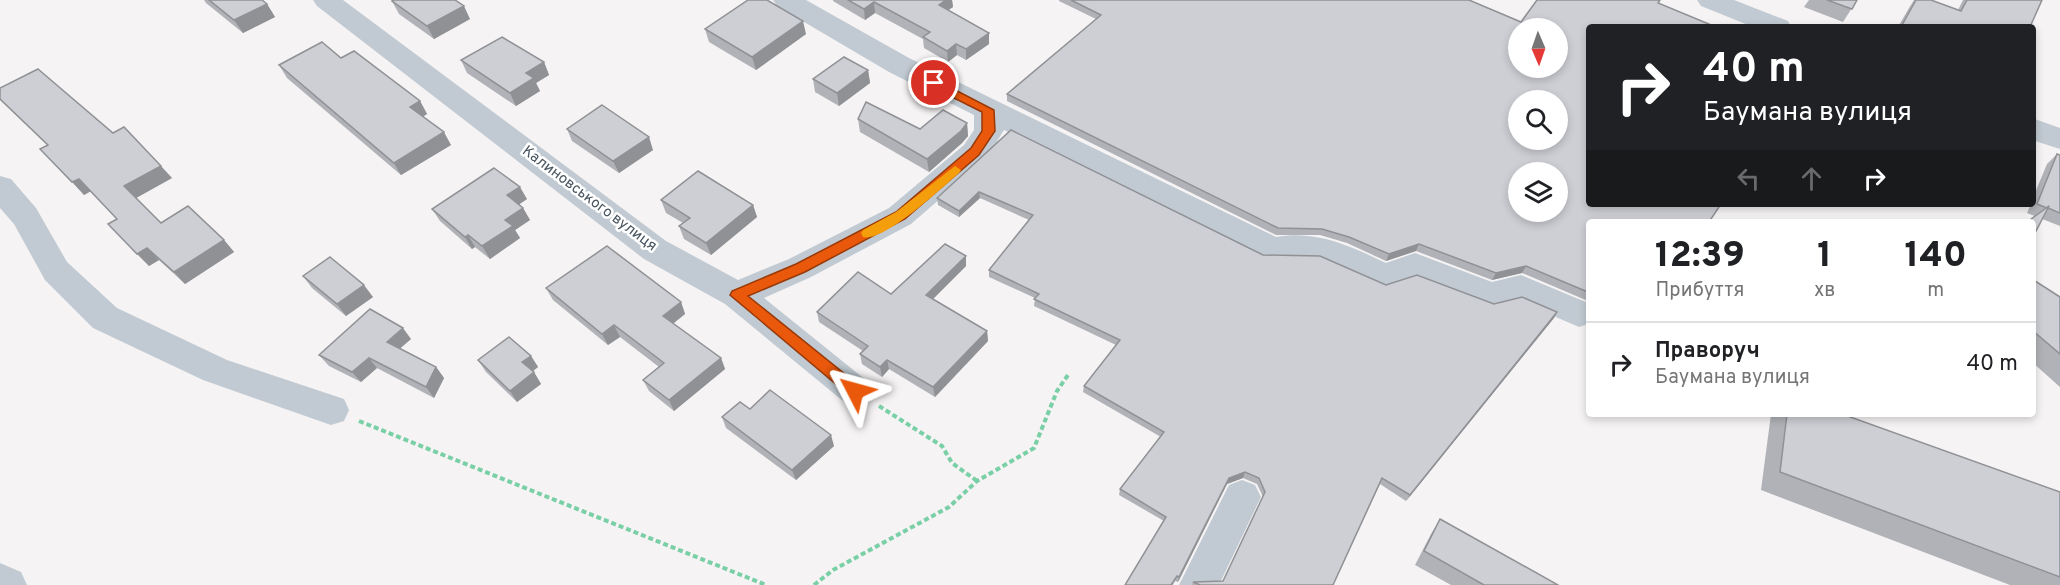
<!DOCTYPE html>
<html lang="uk">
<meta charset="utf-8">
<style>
:root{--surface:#fff;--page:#f2f2f2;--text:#202124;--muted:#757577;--line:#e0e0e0}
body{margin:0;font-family:Overpass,sans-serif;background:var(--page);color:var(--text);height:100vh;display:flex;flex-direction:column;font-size:22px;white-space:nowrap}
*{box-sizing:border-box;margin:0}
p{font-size:20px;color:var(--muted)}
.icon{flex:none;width:33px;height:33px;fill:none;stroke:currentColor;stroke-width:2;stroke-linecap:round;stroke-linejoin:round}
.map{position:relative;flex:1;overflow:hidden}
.details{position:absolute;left:1586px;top:219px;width:450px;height:198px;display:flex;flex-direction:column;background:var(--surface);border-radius:6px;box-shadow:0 3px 9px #0003}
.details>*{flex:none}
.hud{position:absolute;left:1586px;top:24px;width:450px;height:183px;border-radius:6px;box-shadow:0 3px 9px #0003;background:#202124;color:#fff;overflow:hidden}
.needle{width:39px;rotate:178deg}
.buttons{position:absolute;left:1508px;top:18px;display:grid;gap:12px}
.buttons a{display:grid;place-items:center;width:60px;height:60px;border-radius:50%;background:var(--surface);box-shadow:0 3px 9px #0003;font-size:30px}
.pin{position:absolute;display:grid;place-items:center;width:51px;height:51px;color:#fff;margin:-26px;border:3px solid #fff;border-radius:50%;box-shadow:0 2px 6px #0007}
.me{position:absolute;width:66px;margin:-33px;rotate:309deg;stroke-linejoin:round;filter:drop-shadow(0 0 4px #0008)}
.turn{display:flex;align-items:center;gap:21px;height:126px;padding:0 18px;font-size:27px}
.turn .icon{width:78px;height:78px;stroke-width:2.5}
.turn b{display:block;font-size:42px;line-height:51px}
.lanes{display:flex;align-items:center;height:57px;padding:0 18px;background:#0003;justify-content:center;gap:30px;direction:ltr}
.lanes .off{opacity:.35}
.eta{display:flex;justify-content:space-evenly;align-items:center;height:102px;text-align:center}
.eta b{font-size:36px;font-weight:800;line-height:42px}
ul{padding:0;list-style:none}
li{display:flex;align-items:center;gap:18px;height:84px;padding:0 18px;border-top:2px solid var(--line)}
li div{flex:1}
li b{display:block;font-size:22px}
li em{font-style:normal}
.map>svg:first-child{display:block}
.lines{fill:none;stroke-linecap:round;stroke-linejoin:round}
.path{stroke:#7ad0a6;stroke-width:4;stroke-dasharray:5 3;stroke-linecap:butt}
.minor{fill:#c1cad2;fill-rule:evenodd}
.wall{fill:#b0b2b7}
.shaded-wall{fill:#909195}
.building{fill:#cdcfd5;stroke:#909195;stroke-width:1.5;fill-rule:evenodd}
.route{fill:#ea580c;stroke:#983908;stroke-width:1.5}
.slow{fill:#f59e0b}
.labels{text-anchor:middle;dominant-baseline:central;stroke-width:5;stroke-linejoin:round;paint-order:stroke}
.street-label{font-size:15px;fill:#4a5661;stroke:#fff}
</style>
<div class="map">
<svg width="2060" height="585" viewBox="0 0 2060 585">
<rect width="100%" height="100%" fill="#f5f3f3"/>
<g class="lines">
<g class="path">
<polyline points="879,406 942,446 952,463 977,481"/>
<polyline points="359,421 766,585"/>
<polyline points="814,585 833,570 949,507 977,481 1034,448 1057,391 1068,375"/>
</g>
<g class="minor">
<path d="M 313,0 L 343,0 L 666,241 L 738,280 L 789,259 L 889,208 L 964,145 L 974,130 L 974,115 L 889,72 L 777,6 L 773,0 L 806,0 L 909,58 L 1276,237 C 1317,230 1350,246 1386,263 L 1415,253 L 1492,282 L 1521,275 L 1588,303 L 1588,324 L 1579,327 L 1519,301 L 1491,308 L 1414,279 L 1384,289 C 1362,281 1341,265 1318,260 C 1299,256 1280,264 1262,259 L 1004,130 L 986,159 L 911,224 L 811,277 L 764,298 L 867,381 L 873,391 L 867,401 L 855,406 L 843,401 L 725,304 L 644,259 L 317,6 Z"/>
<polygon points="1697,0 1734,0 1788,21 1791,27 1753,27 1701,6"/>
<polygon points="2032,118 2060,128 2060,149 2032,140"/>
<polygon points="0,176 11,179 36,208 67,262 117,308 227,360 344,399 349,410 344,421 331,425 203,380 93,328 45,280 14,224 0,208"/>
<polygon points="1242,480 1255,485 1261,497 1219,585 1179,585 1229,485"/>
<polygon points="0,563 21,572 27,585 0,585"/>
</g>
</g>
<g class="wall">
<polygon points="204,0 262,0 267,4 275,17 243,33 206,3"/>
<polygon points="833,0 952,0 953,7 948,10 989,44 966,60 957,55 948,62 924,48 923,39 875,13 865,20 833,1"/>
<polygon points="1059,0 1469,0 1521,22 1660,0 1658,3 1716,27 1588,27 1588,301 1522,273 1492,280 1416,251 1386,261 1347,243 1320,235 1276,235 1007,101 1007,94 1096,19 1059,1"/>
<polygon points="1809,0 1857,0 1843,22 1804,7"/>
<polygon points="1914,0 1931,0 1958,10 1963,0 2042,0 2030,27 1898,27 1909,8"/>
<polygon points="392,1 470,19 434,39 399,14"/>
<polygon points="705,29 806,34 756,70 709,42"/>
<polygon points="341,58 420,101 427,114 423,116 451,145 401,175 287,78 279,65"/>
<polygon points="461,60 544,62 549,75 536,83 540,91 516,106 467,73"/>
<polygon points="868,70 870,83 839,106 815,92 813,79"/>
<polygon points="0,100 113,133 172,178 136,198 161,223 224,240 234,252 185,284 159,260 149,266 117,219 91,191 84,195 47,145"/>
<polygon points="858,119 920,129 967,123 968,136 962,143 929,172 860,132"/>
<polygon points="567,129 653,150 619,173 572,141"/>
<polygon points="1011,130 1263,255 1386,285 1494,304 1557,312 1554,318 1406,501 1380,484 1333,585 1192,585 1193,582 1223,581 1263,497 1257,484 1243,478 1227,484 1178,582 1175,581 1173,585 1125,585 1164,521 1119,495 1120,489 1161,437 1083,392 1084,386 1116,345 1034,306 1035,298 989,277 989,270 1029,220 980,198 959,217 938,205 937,198"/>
<polygon points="2057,154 2060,155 2060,226 2027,213 2031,204 2032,204 2032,200 2047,164"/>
<polygon points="527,199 519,204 523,208 530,220 515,230 520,238 490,259 475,247 472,249 440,221 432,209"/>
<polygon points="661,200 753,205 757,217 711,255 684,239 679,226 683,223 666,213"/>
<polygon points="966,266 933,299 987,331 988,341 935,397 889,369 882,377 862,364 860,354 863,351 819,322 817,312 891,294"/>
<polygon points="303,276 373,297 346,316 312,288"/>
<polygon points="2032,279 2060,297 2060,387 2032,362"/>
<polygon points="546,288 681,302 685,314 673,324 721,358 725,369 674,411 649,391 643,380 659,367 620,337 608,345 553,300"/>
<polygon points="411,339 400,348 436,367 444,378 434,398 377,368 361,382 329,366 319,355"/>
<polygon points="531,356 538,367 533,371 541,384 517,402 486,372 478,360"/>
<polygon points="750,409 834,446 796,480 726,428 722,417"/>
<polygon points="1771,414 1842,414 2060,492 2060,585 2010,585 1761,490"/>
<polygon points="1440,519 1558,585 1451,585 1415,565 1431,534"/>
</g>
<g class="shaded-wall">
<polygon points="946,0 952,0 953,7 940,16 939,5"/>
<polygon points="874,2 875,13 865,20 864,9"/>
<polygon points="267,4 275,17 243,33 234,20"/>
<polygon points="464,6 470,19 434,39 427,26"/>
<polygon points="803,21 806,34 756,70 752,57"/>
<polygon points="989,33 989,44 966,60 966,49"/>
<polygon points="956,44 957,55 948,62 947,51"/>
<polygon points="544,62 549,75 536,83 540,91 516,106 510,93 526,73"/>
<polygon points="868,70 870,83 839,106 837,93"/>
<polygon points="420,101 427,114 418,120 410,107"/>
<polygon points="967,123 968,136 962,143 929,172 927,159"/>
<polygon points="444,132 451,145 401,175 394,163"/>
<polygon points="649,137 653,150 619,173 613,161"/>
<polygon points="161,166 172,178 136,198 124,186"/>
<polygon points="79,179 91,191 84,195 72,182"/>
<polygon points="520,187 527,199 514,208 507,195"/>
<polygon points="979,192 980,198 959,217 959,211"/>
<polygon points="753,205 757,217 711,255 706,243"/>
<polygon points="523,208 530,220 515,230 520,238 490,259 482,246 505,220"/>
<polygon points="468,235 475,247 472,249 465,237"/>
<polygon points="224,240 234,252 185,284 174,272"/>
<polygon points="1419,244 1416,251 1386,261 1389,254"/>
<polygon points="147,248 159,260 149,266 137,254"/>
<polygon points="966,256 966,266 927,305 926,295"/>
<polygon points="1526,266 1522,273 1492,280 1496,273"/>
<polygon points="364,285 373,297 346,316 337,304"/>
<polygon points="681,302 685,314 667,328 663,316"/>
<polygon points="1557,312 1554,318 1406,501 1410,495"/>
<polygon points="614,325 620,337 608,345 602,334"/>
<polygon points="403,328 411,339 396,352 387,342"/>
<polygon points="987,331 988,341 935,397 933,387"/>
<polygon points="531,356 538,367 529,374 522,362"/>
<polygon points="369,358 377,368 361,382 352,372"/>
<polygon points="721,358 725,369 674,411 669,400"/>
<polygon points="887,360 889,369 882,377 880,367"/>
<polygon points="436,367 444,378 434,398 426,387"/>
<polygon points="534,372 541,384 517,402 510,391"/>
<polygon points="831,435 834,446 796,480 792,470"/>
<polygon points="1245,472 1243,478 1227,484 1178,582 1179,577 1229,478"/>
</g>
<g class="building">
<polygon points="209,0 262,0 267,4 234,20"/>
<polygon points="394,0 455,0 464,6 427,26 392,1"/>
<polygon points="748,0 767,0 803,21 752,57 705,29"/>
<polygon points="848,0 946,0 939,5 989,33 966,49 956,44 947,51 923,37 930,32 874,2 864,9"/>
<path d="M 1071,0 L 1469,0 L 1521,22 L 1537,0 L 1660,0 L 1658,3 L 1716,27 L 1645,27 L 1640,25 L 1638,27 L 1588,27 L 1588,204 L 1721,204 L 1709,222 L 1588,222 L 1588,292 L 1526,266 L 1496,273 L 1419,244 L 1389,254 L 1349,237 L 1322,229 L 1278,228 L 1007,94 L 1101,15 ZM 1518,28 L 1557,28 L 1557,68 L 1518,68 ZM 1518,100 L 1557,100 L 1557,140 L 1518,140 ZM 1518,172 L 1557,172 L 1557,212 L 1518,212 Z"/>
<polygon points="1827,0 1857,0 1852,9"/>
<polygon points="1916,0 1931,0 1961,11 1967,0 2042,0 2030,27 1901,27"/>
<polygon points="502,37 544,62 526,73 534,78 510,93 461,60"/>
<polygon points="322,42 341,58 354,51 420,101 410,107 444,132 394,163 279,65"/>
<polygon points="844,57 868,70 837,93 813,79"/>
<polygon points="38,69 113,133 124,127 161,166 124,186 161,223 188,206 224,240 174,272 147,248 137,254 108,224 117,219 79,179 72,182 40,149 48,145 0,99 0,88"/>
<polygon points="866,102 920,129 943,110 967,123 961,131 927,159 858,119"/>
<polygon points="602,105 649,137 613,161 567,129"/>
<polygon points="1011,130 1263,255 1320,256 1386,285 1417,275 1494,304 1522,297 1557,312 1410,495 1382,478 1333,585 1200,585 1193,582 1223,581 1265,492 1259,478 1245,472 1229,478 1179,577 1177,576 1171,585 1125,585 1166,517 1120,489 1164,432 1084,386 1120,340 1034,299 1039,294 989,270 1033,215 979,192 959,211 937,198"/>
<polygon points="2057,154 2060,155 2060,213 2048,208 2049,206 2047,208 2037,204"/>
<polygon points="494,168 520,187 507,195 523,208 505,220 513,226 482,246 468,235 465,237 432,209"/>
<polygon points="698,171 753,205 706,243 679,226 690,218 661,200"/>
<polygon points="2049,206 2032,239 2032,222 2027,222"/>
<polygon points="945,244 966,256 926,295 987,331 933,387 887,360 880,367 860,354 868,346 817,312 858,272 891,294"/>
<polygon points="607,246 681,302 663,316 721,358 669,400 643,380 664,363 614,325 602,334 546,288"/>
<polygon points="330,257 364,285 337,304 303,276"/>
<polygon points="2032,279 2060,297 2060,354 2032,330"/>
<polygon points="370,309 403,328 387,342 436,367 426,387 369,358 352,372 319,355"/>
<polygon points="509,337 531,356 522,362 534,372 510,391 478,360"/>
<polygon points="770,390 831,435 792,470 722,417 740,402 750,409"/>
<polygon points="1787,414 1842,414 2060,492 2060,577 1780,472"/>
<polygon points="1440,519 1558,585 1484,585 1424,551"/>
</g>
<polygon class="route" points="934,79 994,110 995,131 979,155 905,219 805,272 748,296 861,387 863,391 861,396 850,396 730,295 732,291 796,264 896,212 971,148 982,131 982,112 930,86 930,80"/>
<path class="slow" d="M 955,166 L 961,170 L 959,173 C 943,187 883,243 863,237 L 861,233 L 863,230 L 896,212 Z"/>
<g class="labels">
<g class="street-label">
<text transform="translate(589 199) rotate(37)">Калиновського вулиця</text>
</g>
</g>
</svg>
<div class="buttons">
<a><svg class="needle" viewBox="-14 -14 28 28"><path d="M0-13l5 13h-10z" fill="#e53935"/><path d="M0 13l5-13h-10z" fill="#757577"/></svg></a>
<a><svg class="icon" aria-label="search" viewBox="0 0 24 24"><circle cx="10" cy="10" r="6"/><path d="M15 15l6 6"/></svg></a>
<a><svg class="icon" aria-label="layers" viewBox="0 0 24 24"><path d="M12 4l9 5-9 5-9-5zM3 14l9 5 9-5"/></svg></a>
</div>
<div class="pin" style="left:934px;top:83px;background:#d93025"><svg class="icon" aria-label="arrive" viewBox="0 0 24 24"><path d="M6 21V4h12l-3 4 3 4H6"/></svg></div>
<svg class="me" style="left:855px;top:391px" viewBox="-20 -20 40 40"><path d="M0-17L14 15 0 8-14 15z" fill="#ea580c" stroke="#fff" stroke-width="4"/></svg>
<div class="hud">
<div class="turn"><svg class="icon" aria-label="right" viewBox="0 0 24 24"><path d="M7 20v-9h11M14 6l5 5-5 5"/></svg><div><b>40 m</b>Баумана вулиця</div></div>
<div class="lanes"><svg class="icon off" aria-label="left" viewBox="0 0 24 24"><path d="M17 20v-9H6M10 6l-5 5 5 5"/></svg><svg class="icon off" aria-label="ahead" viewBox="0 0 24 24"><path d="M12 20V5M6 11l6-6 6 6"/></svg><svg class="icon" aria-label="right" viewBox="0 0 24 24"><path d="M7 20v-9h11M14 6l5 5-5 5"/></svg></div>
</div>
<section class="details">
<div class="eta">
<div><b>12:39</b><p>Прибуття</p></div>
<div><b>1</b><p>хв</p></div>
<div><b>140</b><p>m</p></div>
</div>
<ul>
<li><svg class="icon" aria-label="right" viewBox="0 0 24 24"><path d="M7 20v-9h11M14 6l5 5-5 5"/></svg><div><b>Праворуч</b><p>Баумана вулиця</p></div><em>40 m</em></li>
</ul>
</section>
</div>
